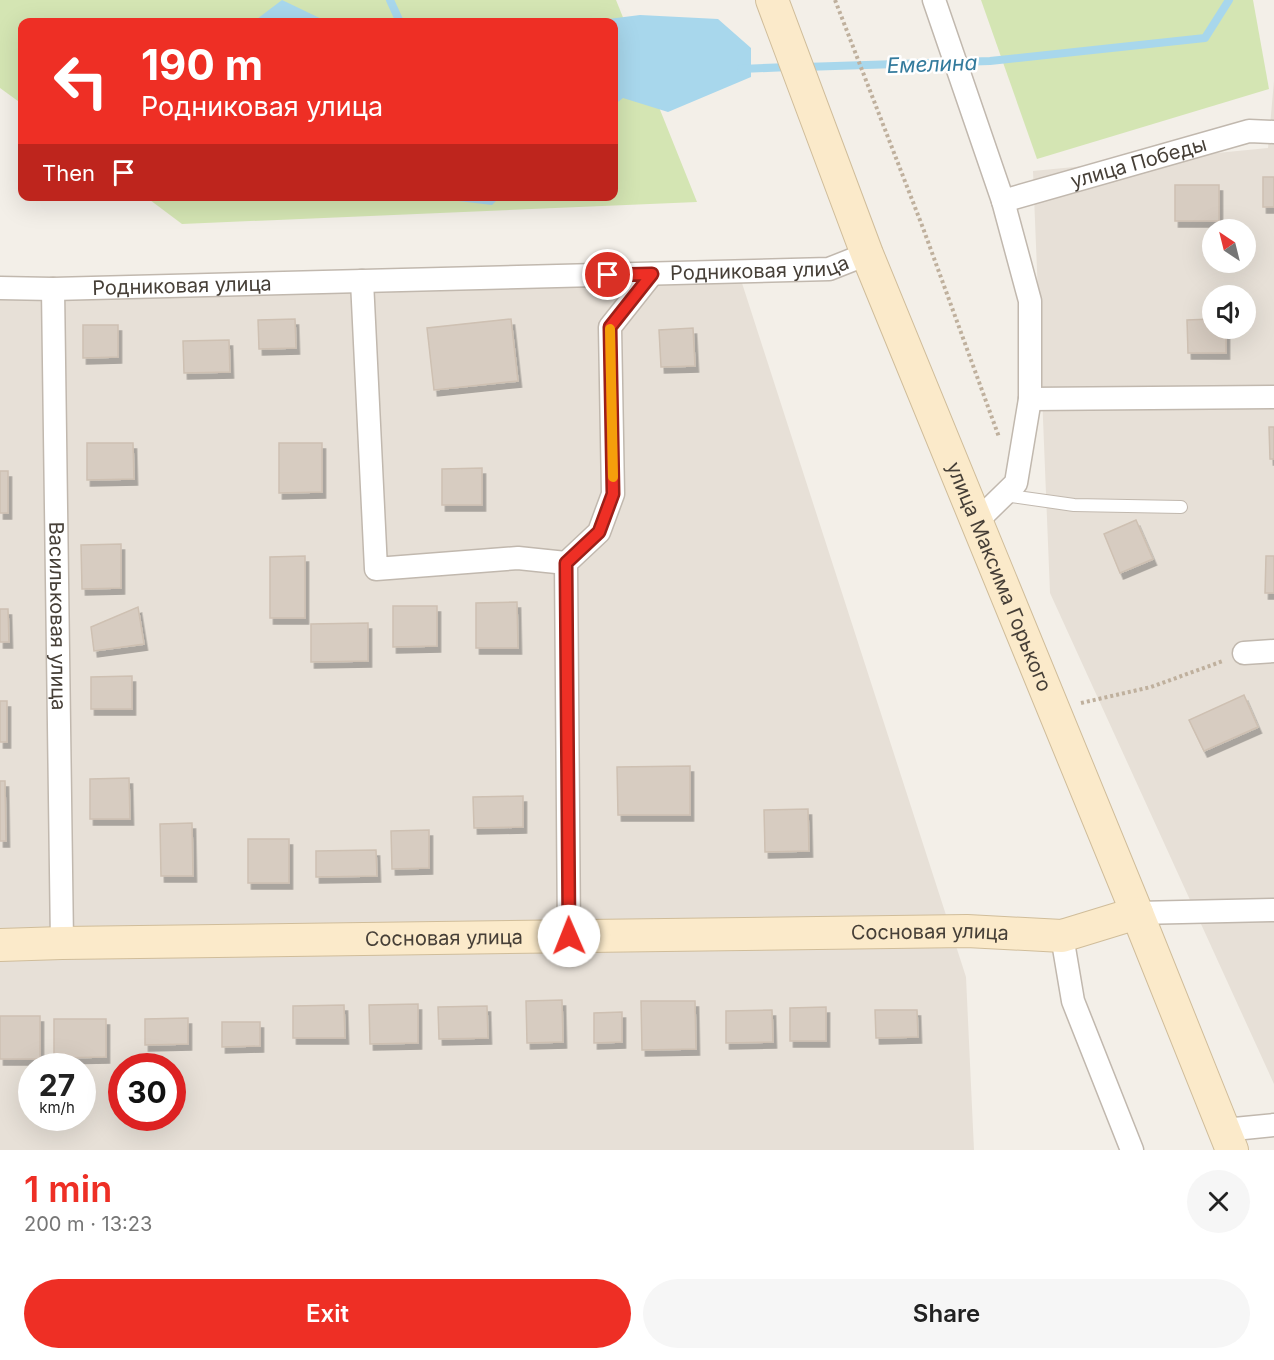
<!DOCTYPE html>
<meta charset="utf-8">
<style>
:root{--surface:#fff;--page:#f6f6f6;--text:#222;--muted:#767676;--accent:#ee2f25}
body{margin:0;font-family:Inter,sans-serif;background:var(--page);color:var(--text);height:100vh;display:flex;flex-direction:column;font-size:22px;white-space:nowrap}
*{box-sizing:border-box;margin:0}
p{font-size:20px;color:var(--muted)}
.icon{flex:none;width:33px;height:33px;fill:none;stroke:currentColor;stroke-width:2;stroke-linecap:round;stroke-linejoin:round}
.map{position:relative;height:1150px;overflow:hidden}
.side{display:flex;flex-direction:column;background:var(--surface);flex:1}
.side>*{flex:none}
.guide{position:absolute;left:18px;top:18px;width:600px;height:183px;border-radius:12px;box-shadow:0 6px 24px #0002;background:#ee2f25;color:#fff;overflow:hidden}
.needle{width:39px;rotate:325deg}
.fabs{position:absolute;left:1202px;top:219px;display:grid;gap:12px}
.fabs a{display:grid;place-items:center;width:54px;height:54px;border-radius:50%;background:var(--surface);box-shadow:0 6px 24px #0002;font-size:30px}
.speed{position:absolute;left:18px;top:1053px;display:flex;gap:12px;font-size:30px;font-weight:700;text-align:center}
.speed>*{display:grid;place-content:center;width:78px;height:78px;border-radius:50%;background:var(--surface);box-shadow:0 6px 24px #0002;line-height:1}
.speed small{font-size:15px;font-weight:400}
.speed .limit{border:9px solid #d22;background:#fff;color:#111}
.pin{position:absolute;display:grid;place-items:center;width:51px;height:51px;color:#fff;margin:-26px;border:3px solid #fff;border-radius:50%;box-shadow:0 2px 6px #0007}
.me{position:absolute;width:66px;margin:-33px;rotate:359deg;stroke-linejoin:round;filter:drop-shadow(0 0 4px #0008)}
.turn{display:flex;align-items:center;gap:21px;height:126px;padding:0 24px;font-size:27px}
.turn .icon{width:78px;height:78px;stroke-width:2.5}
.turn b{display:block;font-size:42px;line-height:51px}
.then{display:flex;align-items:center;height:57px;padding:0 24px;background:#0003;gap:12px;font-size:22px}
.round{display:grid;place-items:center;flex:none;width:63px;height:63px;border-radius:32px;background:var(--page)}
.summary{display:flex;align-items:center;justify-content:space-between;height:102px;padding:0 24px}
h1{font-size:36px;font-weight:600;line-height:45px;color:var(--accent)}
.primary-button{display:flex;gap:12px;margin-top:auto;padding:12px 24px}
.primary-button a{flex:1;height:69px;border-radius:36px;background:var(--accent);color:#fff;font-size:24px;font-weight:600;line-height:69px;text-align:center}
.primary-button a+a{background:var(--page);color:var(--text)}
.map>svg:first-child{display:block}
.residential{fill:#e7e0d7;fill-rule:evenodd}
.green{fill:#d4e5b3}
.water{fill:#a8d7ec}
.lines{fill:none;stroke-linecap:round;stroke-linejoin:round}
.stream{stroke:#a8d7ec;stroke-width:8}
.building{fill:#d7ccc1;stroke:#cec0b2;stroke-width:1.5;filter:url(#shadow)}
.lane-casing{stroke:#c1b8ae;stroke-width:14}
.street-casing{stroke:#c1b8ae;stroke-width:25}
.secondary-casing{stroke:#d0bd9a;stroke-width:34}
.path{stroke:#bfb09d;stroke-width:4;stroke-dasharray:3 3;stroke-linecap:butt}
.lane{stroke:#fff;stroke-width:12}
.street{stroke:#fff;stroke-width:22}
.secondary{stroke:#fbeaca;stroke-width:32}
.route-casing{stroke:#9b1f18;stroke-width:15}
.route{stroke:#ee2f25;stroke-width:10}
.slow{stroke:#f59e0b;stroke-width:10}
.labels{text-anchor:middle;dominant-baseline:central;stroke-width:5;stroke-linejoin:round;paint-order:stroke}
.street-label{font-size:20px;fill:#463f37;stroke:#fff}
.water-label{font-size:21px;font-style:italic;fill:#327a9c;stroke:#fff}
</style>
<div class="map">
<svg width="1274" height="1150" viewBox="0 0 1274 1150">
<defs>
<filter id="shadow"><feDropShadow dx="3.5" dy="6" stdDeviation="0" flood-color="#0004"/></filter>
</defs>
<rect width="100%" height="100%" fill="#f3efe8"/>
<g class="residential">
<path d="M 1274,81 L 1274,1084 L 1050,593 L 1033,171 L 1268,148 ZM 1212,230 L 1245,230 L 1245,262 L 1212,262 ZM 1212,296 L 1245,296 L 1245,328 L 1212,328 Z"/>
<path d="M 741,280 L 966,977 L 974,1150 L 0,1150 L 0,294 ZM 32,1066 L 82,1066 L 82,1118 L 32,1118 ZM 122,1066 L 172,1066 L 172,1118 L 122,1118 Z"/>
</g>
<g class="green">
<polygon points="0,0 616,0 697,202 182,224 146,197 614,196 614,22 22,22 22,104 0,88"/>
<polygon points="981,0 1253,0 1269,89 1037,159"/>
</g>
<g class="water">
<polygon points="282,0 328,22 253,22"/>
<polygon points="640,15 718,19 751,48 751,77 668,112 623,98 614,105 614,22 585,22"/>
<polygon points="446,197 500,197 492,205 450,200"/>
</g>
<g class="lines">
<g class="stream">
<polyline points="390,0 400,22"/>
<polyline points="804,67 990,61 1205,38 1229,0"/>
<polyline points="741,69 789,67"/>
</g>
</g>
<g class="building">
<rect x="1263" y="177" width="11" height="30"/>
<rect x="1175" y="185" width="44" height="36"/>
<polygon points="295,319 296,348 259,349 258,320"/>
<polygon points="511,319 518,381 434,390 427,328"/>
<polygon points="1212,319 1212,328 1226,328 1226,353 1188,353 1187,320"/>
<polygon points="83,325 118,325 118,357 83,358"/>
<polygon points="693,328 695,366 661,367 659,330"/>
<polygon points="229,340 230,372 184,373 183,341"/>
<polygon points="1269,427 1274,427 1274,459 1270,459"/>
<polygon points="87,443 133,443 134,479 87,480"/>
<polygon points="279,443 322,443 322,492 279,493"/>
<polygon points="482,468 482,505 442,505 442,469"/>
<rect x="0" y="471" width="8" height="42"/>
<polygon points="1136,520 1153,559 1120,573 1104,534"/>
<polygon points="121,544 121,588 82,589 81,545"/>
<polygon points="305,556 305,618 270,618 270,557"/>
<polygon points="1266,556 1274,556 1274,593 1265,593"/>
<polygon points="517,602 518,648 476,648 476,603"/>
<polygon points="393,606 437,606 437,646 393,647"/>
<polygon points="138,607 144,644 94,651 91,627"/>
<polygon points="0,609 8,609 9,642 0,642"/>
<polygon points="368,623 368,661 311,662 311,624"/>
<polygon points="132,676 132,709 91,709 91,677"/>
<polygon points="1244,695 1258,727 1204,751 1189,720"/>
<rect x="0" y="701" width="7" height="41"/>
<polygon points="690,766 690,815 618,815 617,767"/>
<polygon points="129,778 130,819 90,819 90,779"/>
<polygon points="0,781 5,781 6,841 0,841"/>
<polygon points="523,796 523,827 474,828 473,797"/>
<polygon points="808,809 809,851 765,852 764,810"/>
<polygon points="192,823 193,876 161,876 160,824"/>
<polygon points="429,830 429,868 392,869 391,831"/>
<rect x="248" y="839" width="41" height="44"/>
<polygon points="376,850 377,876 316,877 316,851"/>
<polygon points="562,1000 563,1042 527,1043 526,1001"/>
<polygon points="641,1001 695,1001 696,1049 642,1050"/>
<polygon points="418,1004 418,1043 370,1044 369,1005"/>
<polygon points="344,1005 345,1038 293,1038 293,1006"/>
<polygon points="487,1006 488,1038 439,1039 438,1007"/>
<polygon points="826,1007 826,1041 790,1041 790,1008"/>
<polygon points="772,1010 773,1042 726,1043 726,1011"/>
<polygon points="875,1010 917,1010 918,1037 876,1038"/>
<polygon points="622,1012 622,1042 594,1043 594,1013"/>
<rect x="0" y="1016" width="40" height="43"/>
<polygon points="188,1018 188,1044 145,1045 145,1019"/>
<polygon points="54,1019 106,1019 106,1057 54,1058"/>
<polygon points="222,1022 260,1022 260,1046 222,1047"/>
</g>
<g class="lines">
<g class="lane-casing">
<polyline id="lane" points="1004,495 1074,505 1181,507"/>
</g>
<g class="street-casing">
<g id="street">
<polyline points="934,0 1003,201 1030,301 1030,399 1016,483 976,522"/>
<path id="s1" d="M 1003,201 L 1249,131 L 1274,132"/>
<polyline points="362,281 376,569 518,558 566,563"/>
<path id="s2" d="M 0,288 L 53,289 L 829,269 L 867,254"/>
<path id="s3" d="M 53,289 L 62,943"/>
<polyline points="1030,399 1274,397"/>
<polyline points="1244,653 1274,651"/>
<polyline points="1137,913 1274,910"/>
<polyline points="569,936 566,563 599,532 613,494 610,327 652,274"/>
<polyline points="1062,936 1073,1001 1132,1150"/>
<polyline points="1224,1130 1274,1125"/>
</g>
</g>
<g class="secondary-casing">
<g id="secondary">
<path id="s4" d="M 772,0 L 867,254 L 1137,913 L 1232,1150"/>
<path id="s5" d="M 0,945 L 62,943 L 967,931 L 1062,936 L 1137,913"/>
</g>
</g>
<g class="path">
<polyline points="835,0 923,228 999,437"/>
<polyline points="1081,703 1151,687 1223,661"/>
</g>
<use href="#lane" class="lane"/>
<use href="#street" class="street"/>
<use href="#secondary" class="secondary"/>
</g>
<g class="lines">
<g class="route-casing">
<polyline id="route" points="569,936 566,563 599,532 613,494 610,327 652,274 608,275"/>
</g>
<use href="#route" class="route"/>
<polyline class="slow" points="610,329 613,477"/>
</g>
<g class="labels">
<g class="street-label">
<text stroke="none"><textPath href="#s1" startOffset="141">улица Победы</textPath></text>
<text stroke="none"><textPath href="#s2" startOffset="760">Родниковая улица</textPath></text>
<text stroke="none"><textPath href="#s2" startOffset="182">Родниковая улица</textPath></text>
<text stroke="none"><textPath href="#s4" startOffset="620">улица Максима Горького</textPath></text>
<text stroke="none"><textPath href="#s3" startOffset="327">Васильковая улица</textPath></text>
<text stroke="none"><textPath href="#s5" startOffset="930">Сосновая улица</textPath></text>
<text stroke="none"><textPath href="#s5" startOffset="444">Сосновая улица</textPath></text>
</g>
<g class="water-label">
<text transform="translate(932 64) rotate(-2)">Емелина</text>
</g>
</g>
</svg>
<div class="fabs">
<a><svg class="needle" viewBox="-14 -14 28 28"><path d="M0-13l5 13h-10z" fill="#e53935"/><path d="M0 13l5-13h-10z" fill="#767676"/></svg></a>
<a><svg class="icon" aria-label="sound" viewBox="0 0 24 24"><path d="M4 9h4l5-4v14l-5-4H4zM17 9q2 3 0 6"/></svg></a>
</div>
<div class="speed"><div>27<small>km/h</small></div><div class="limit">30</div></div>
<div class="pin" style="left:608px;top:275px;background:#d93025"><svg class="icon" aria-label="arrive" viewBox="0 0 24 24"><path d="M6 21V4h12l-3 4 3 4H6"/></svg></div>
<svg class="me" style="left:569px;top:936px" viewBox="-20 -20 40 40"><circle r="19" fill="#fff"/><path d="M0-13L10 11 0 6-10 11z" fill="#ee2f25"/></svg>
<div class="guide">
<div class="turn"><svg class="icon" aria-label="left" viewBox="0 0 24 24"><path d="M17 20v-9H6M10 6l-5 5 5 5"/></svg><div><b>190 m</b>Родниковая улица</div></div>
<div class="then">Then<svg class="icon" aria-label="arrive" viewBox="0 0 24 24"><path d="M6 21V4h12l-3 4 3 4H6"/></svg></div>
</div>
</div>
<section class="side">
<div class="summary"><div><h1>1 min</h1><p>200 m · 13:23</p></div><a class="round"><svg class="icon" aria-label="close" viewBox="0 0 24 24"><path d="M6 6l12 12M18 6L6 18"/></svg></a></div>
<div class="primary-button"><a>Exit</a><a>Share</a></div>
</section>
